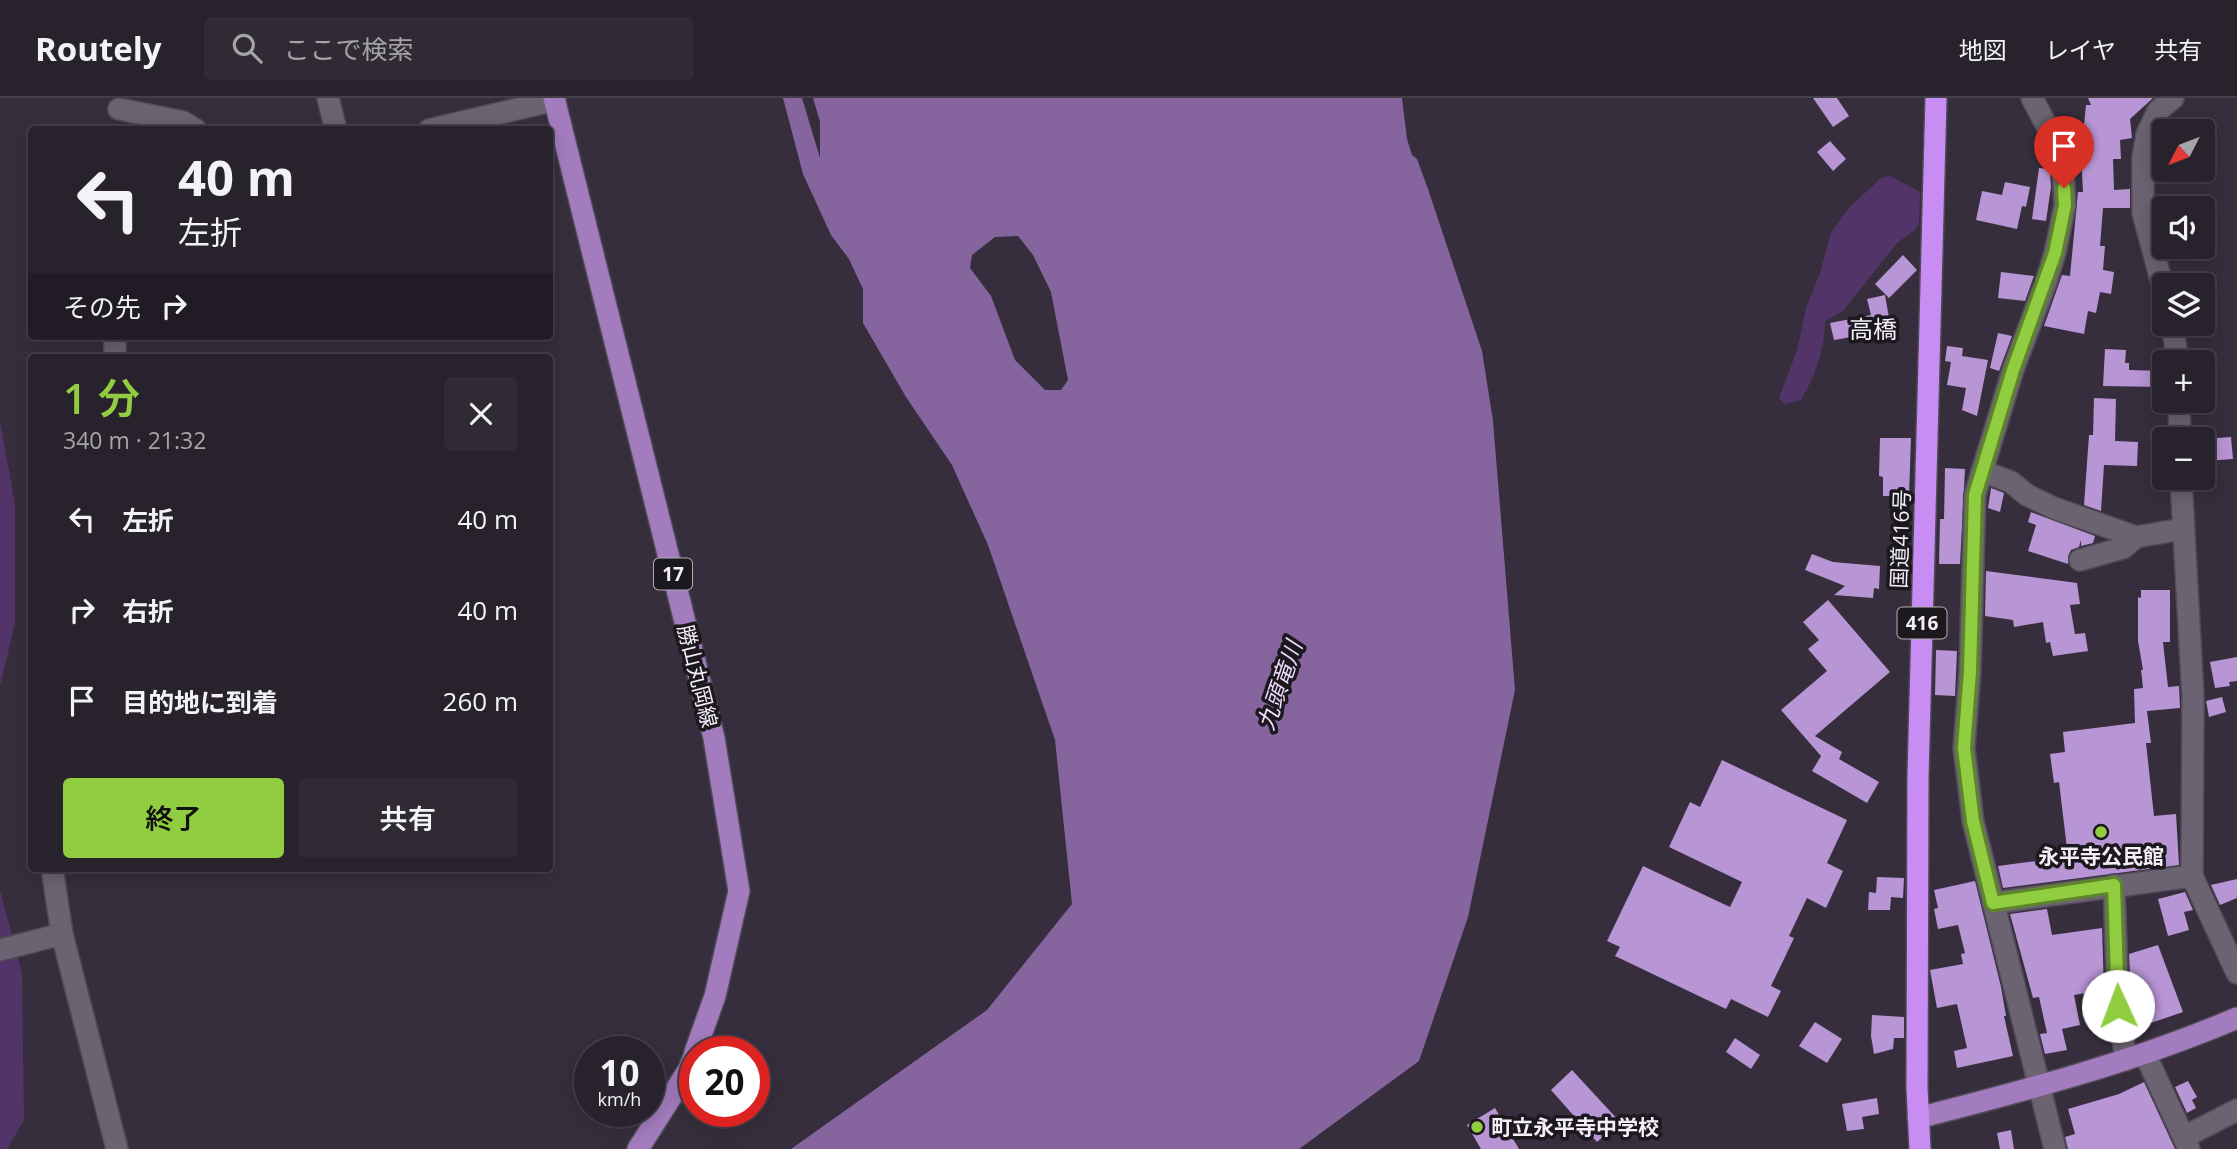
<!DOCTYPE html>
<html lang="ja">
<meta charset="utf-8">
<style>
:root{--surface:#28222d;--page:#302a35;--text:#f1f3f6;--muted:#a5a4aa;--line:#443f49;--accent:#91cd40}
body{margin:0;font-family:"Open Sans","Noto Sans JP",sans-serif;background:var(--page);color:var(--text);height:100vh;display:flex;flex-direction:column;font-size:26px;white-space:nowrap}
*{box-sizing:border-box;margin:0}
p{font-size:23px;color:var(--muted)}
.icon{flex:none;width:38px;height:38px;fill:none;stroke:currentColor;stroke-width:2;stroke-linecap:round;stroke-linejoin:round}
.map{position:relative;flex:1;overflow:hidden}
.side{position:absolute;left:28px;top:256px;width:525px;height:518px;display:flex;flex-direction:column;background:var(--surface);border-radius:7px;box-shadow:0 4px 18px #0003,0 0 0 2px var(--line)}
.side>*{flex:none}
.banner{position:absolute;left:28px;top:28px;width:525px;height:214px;border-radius:7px;box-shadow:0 4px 18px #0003,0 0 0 2px var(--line);background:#28222d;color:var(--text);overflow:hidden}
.needle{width:46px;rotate:228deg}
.fabs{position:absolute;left:2152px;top:21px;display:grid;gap:14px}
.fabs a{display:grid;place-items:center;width:63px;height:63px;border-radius:7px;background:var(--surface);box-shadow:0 4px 18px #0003,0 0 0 2px var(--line);font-size:35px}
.speed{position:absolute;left:574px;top:938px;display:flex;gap:14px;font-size:35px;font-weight:700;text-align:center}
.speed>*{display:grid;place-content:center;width:91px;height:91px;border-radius:50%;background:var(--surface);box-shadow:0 4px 18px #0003,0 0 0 2px var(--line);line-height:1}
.speed small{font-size:18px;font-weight:400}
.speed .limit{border:10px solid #d22;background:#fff;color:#111}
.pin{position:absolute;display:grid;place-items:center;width:60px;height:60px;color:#fff;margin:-72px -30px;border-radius:50% 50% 50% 0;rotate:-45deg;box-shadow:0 0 7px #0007}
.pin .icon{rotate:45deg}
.me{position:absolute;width:77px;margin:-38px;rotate:358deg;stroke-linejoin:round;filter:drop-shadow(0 0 5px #0008)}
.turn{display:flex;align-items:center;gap:24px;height:147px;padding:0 35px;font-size:32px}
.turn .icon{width:91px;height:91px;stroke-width:2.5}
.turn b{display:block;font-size:49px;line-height:60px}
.then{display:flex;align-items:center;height:66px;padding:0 35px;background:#0003;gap:14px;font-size:26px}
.round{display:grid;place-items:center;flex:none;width:74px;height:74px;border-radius:7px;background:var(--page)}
.overview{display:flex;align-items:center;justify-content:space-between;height:119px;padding:0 35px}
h1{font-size:42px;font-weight:600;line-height:52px;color:var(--accent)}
.primary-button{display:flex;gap:14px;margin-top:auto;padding:14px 35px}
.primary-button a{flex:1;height:80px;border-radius:7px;background:var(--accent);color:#111;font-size:28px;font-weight:600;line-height:80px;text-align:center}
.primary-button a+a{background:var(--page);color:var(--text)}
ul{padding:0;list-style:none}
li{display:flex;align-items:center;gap:21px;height:91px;padding:0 35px}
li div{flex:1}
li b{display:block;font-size:26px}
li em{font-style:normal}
header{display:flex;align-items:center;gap:42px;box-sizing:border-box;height:98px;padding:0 35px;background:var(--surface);border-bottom:2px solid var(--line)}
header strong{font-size:33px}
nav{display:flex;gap:38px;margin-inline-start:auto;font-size:24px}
.search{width:490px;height:63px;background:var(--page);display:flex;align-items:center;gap:18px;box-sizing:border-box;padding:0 24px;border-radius:7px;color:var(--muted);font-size:26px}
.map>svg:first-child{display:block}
.green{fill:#523468}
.water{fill:#86659f;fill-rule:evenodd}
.building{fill:#b895d4}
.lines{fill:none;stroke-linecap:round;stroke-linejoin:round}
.minor-casing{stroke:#504a56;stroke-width:24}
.major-casing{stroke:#504a56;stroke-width:24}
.highway-casing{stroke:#504a56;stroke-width:24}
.minor{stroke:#6b6272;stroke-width:21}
.major{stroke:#a37cbf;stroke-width:21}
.highway{stroke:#c88df3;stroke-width:21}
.route-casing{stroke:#5e852a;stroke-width:18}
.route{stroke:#91cd40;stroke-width:12}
.poi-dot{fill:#91cd40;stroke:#1b181e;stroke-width:2.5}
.labels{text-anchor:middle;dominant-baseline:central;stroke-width:7;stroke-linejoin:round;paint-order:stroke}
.shield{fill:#1b181e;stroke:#b2aeb6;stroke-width:2}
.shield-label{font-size:19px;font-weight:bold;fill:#f3eef7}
.street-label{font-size:21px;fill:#f3eef7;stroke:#1b181e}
.poi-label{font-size:21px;font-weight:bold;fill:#f3eef7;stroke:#1b181e}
.water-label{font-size:23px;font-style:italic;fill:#eedbfe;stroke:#1b181e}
.quarter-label{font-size:24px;fill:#f3eef7;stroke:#1b181e}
</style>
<header>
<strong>Routely</strong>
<div class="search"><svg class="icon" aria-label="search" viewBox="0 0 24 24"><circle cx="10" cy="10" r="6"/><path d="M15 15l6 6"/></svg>ここで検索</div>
<nav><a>地図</a><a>レイヤ</a><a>共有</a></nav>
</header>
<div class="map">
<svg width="2237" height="1051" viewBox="0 0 2237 1051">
<rect width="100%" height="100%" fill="#362e3c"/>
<g class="green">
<path d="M 1890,78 L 1920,94 L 1919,125 L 1915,132 L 1897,145 L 1843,213 L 1825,223 C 1825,250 1815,279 1801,302 L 1785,306 L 1779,300 L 1797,252 L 1806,210 L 1820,175 L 1831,134 L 1850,109 L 1881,80 Z"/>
<polygon points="0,322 15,406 15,525 0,588"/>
<polygon points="0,792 22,875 24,1022 7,1051 0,1051"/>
</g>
<path class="water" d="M 783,0 L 802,0 L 820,60 L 820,24 L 813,0 L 1402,0 L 1407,41 L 1412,57 L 1417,61 L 1428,91 L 1482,253 L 1493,323 L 1515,592 L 1468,819 L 1419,963 L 1299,1051 L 791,1051 L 987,912 L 1072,806 L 1055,642 L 988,447 L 952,367 L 906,299 L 863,225 L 863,191 L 849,161 L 831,137 L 803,76 ZM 1018,138 L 1033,157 L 1051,194 L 1068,282 L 1061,292 L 1045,292 L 1015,262 L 991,198 L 970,170 L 972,157 L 995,139 Z"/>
<g class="building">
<polygon points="1813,0 1837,0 1849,18 1833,29"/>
<polygon points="2088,0 2153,0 2130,21 2132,40 2120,42 2121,61 2113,61 2114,92 2130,91 2130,110 2103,110 2100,148 2105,148 2103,172 2114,174 2111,196 2100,194 2096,215 2088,213 2084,236 2044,228 2062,177 2070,178 2078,94 2083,94 2081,56 2086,7 2091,7"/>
<polygon points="1830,43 1846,61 1833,73 1817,54"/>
<polygon points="2039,70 2049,71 2050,75 2051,89 2046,123 2032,121"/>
<polygon points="2005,84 2030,89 2026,109 2022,108 2017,131 1976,122 1982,93 2002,97"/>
<polygon points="1903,157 1917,172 1889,200 1875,186"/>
<polygon points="2001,174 2034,178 2025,203 1998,200"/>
<polygon points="1885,197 1892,237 1864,243 1863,237 1834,242 1830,225 1871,217 1867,201"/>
<polygon points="1998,235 2012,238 1999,273 1990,270"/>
<polygon points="1947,248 1963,250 1962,258 1988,262 1977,318 1962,312 1966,290 1947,287 1951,264 1945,263"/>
<polygon points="2105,251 2126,252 2125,265 2129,265 2129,272 2164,273 2163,289 2103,288"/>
<polygon points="2094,300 2116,301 2115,343 2138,344 2137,368 2104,367 2101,413 2084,407 2089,337 2093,337"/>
<polygon points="2231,339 2233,361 2206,363 2204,341"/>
<polygon points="1880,340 1911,340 1909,398 1883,398 1883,379 1879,378"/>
<polygon points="1945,370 1965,371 1960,466 1939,466 1940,421 1944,421"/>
<polygon points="1991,390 2004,395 2000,414 1988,410"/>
<polygon points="2031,414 2095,438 2093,445 2081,448 2081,442 2079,449 2071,452 2068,458 2068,466 2028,453 2036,427 2028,424"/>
<polygon points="1812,456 1833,464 1880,468 1879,491 1874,490 1873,500 1834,497 1845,488 1805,472"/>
<polygon points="1986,473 2077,485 2080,506 2070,507 2075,536 2085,535 2088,553 2053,558 2050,544 2046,545 2043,524 2014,529 2013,522 1985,518"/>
<polygon points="2141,492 2170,492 2170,544 2163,544 2168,589 2179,588 2180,610 2147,613 2151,645 2146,645 2154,718 2176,716 2179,767 2003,790 1998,768 2068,759 2059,684 2054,685 2050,656 2065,654 2063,634 2135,625 2134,591 2143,590 2141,572 2143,572 2138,543 2138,499 2141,500"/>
<polygon points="1828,502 1890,574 1815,638 1842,654 1839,661 1879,684 1867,705 1812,673 1821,658 1781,612 1827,573 1808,551 1819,542 1803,524"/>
<polygon points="1936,552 1957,553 1955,598 1935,597"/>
<polygon points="2237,559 2237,583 2229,584 2230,588 2215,590 2210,564"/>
<polygon points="2222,599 2226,614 2209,619 2206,603"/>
<polygon points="1722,662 1847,722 1827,765 1843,773 1826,810 1807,800 1789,838 1794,840 1771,888 1781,893 1768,919 1731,901 1726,911 1615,858 1620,849 1607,843 1643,768 1730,809 1742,784 1669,749 1690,704 1700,709"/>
<polygon points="1877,779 1904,780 1903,800 1891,799 1890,812 1868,812 1869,794 1876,795"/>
<polygon points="2237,781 2237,800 2220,807 2211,787"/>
<polygon points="1975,783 2001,889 2006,918 2004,918 2013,958 1957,970 1954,953 1967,950 1957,906 1937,910 1930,872 1963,866 1961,856 1965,855 1958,827 1938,831 1934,811 1938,810 1934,792"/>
<polygon points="2185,794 2193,812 2184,814 2189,832 2168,838 2158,801"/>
<polygon points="2047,811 2052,837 2102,830 2104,892 2074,897 2080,927 2062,931 2067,952 2045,956 2040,936 2047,935 2039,899 2033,900 2010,816"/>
<polygon points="2158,847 2183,914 2142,928 2131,895 2129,856"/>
<polygon points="1872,917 1904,919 1904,940 1894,940 1893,951 1874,956 1871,938"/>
<polygon points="1815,924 1842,941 1827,965 1799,948"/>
<polygon points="1735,940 1760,957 1751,971 1726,954"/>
<polygon points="1572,972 1620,1024 1597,1044 1551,992"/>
<polygon points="2188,983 2197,999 2192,1002 2196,1010 2187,1015 2175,989"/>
<polygon points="2144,984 2175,1051 2068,1051 2065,1039 2075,1036 2068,1011 2119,996"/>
<polygon points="1877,1000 1879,1016 1862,1019 1864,1031 1847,1033 1842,1006"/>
<polygon points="1495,1010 1519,1051 1481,1051 1467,1027"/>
<polygon points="2011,1032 2014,1051 2000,1051 1997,1035"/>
</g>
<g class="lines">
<g class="minor-casing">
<g id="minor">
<polyline points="328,0 336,32"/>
<polyline points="2032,0 2053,40 2063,73 2065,107 2055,155 2046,184 2013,272 1975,397 1970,573 1964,650 1973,723 2055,1051"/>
<polyline points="119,11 183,24 196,32"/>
<polyline points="429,32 555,2"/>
<polyline points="2165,197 2143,115 2143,59 2147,36 2158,13 2173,0"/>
<polyline points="2172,226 2178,264"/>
<polyline points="115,238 115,259"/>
<polyline points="2179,303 2180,341"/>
<polyline points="1982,373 2011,384 2027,397 2054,410 2136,439 2183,431"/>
<polyline points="2181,380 2193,600 2192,778 2237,875"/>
<polyline points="2080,462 2123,450 2136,439"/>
<polyline points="52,770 62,836 117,1051"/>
<polyline points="2114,787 2118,908 2126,962"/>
<polyline points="1993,805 2192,778"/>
<polyline points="0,852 62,836"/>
<polyline points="2145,956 2189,1051"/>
<polyline points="2184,1039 2237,1012"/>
</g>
</g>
<g class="major-casing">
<g id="major">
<polyline points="554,0 714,640 739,793 715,898 695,954"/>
<path d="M 1918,1020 C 2027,992 2134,964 2237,920"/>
<polyline points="638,1051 689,971 695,956"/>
</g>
</g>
<g class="highway-casing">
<polyline id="highway" points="1920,1051 1917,990 1918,679 1936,0"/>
</g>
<use href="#minor" class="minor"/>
<use href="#major" class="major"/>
<use href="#highway" class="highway"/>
</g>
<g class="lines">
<g class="route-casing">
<polyline id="route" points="2064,90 2065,107 2055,155 2013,272 1975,397 1970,573 1964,650 1973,723 1993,805 2114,787 2118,908"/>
</g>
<use href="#route" class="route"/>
</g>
<g class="poi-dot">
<circle cx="2101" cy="734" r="7"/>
<circle cx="1477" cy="1029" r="7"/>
</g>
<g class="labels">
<g class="shield">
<rect x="654" y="460.5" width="38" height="31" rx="5"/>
<rect x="1897.5" y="509.5" width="49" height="31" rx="5"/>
</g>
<g class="shield-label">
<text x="673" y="476">17</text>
<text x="1922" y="525">416</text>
</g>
<g class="street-label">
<text transform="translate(1900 441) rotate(-88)">国道416号</text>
<text transform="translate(698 578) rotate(76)">勝山丸岡線</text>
</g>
<g class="poi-label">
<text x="2101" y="758">永平寺公民館</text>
<text x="1491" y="1029" text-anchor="start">町立永平寺中学校</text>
</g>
<g class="water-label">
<text transform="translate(1279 587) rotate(-71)">九頭竜川</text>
</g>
<g class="quarter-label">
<text x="1873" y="230">高橋</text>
</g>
</g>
</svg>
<div class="fabs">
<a><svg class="needle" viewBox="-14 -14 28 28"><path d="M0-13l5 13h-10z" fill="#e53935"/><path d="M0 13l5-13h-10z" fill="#a5a4aa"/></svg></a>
<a><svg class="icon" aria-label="sound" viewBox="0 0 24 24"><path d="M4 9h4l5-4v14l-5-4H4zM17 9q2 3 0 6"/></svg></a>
<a><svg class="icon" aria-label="layers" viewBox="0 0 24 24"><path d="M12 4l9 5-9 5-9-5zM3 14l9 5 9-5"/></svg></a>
<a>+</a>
<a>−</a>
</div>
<div class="speed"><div>10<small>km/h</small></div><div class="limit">20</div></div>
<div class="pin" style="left:2064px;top:90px;background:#d93025"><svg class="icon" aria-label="arrive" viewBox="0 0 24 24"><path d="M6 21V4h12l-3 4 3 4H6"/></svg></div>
<svg class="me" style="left:2118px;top:908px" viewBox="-20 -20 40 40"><circle r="19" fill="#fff"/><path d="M0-13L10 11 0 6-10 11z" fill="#91cd40"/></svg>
<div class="banner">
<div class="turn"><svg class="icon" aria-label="left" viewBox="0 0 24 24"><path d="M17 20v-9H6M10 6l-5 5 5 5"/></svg><div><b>40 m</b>左折</div></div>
<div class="then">その先<svg class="icon" aria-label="right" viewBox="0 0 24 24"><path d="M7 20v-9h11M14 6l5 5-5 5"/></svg></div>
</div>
<section class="side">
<div class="overview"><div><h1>1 分</h1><p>340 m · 21:32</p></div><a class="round"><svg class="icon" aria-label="close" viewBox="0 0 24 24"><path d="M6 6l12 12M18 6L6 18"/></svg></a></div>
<ul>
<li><svg class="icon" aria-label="left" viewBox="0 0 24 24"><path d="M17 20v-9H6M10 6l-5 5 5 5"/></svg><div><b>左折</b></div><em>40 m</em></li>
<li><svg class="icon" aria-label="right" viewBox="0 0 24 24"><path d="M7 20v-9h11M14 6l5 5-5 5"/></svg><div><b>右折</b></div><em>40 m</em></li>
<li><svg class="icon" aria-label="arrive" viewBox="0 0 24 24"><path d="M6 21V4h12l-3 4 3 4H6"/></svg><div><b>目的地に到着</b></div><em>260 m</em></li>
</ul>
<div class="primary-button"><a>終了</a><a>共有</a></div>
</section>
</div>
